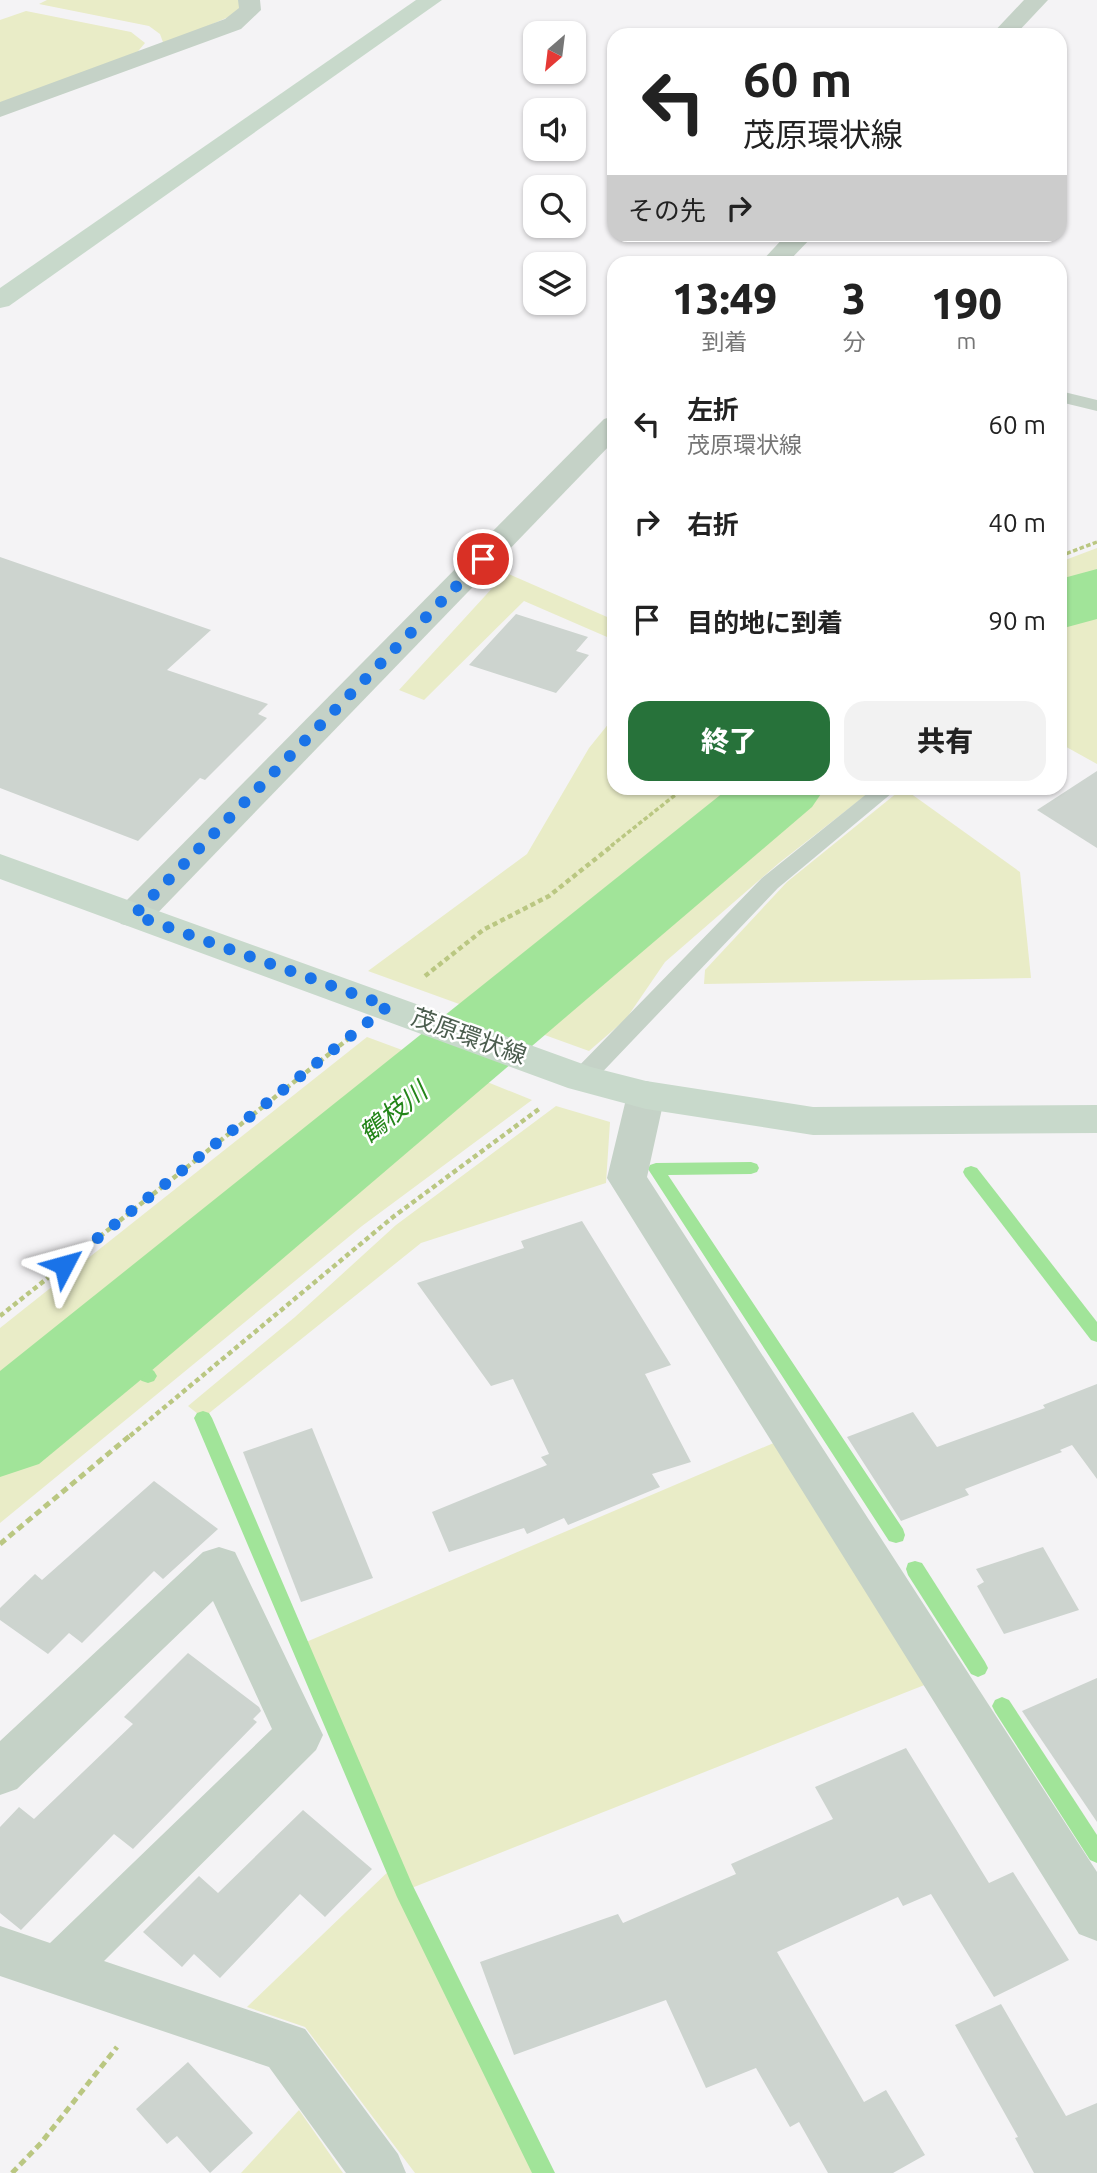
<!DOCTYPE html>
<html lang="ja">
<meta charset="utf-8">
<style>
:root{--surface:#fff;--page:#f2f2f2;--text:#222;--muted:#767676;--accent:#27723a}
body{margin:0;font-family:Ubuntu,"Noto Sans JP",sans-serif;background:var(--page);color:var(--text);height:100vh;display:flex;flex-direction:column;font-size:26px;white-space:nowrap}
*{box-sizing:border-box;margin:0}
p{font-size:23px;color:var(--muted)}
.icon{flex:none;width:38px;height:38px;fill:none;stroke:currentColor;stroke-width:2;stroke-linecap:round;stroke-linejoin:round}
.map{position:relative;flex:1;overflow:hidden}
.sheet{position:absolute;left:607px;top:256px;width:460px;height:539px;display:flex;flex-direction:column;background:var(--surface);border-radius:21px;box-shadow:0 2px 5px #0004}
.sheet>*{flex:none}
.guide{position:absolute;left:607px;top:28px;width:460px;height:214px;border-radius:21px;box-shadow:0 2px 5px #0004;background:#fff;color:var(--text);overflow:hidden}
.needle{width:46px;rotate:208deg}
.fabs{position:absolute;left:523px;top:21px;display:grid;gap:14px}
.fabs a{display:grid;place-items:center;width:63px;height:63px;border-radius:14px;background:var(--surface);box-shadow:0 2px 5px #0004;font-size:35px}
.pin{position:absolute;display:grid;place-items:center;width:60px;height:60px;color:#fff;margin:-30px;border:4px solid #fff;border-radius:50%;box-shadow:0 2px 7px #0007}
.me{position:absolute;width:77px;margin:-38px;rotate:51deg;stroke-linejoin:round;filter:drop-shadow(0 0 5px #0008)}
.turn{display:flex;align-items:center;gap:24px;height:147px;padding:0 21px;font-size:32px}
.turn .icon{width:91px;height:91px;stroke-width:2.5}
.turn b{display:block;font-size:49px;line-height:60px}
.then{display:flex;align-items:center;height:66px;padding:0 21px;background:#0003;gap:14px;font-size:26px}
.eta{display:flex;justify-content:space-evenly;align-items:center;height:119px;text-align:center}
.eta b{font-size:42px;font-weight:800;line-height:49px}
.action{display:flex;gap:14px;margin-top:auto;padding:14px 21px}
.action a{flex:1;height:80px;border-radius:21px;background:var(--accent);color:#fff;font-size:28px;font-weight:800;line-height:80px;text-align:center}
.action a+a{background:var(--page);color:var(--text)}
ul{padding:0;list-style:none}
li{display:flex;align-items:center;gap:21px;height:98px;padding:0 21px}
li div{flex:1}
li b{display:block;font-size:26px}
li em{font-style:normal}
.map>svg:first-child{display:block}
.green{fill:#e9ecc7}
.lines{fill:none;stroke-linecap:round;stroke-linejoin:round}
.stream{fill:#a1e499;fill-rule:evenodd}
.river{fill:#a1e499;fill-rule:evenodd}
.building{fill:#cdd4cf}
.path-far2{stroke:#bac782;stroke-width:3.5;stroke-dasharray:4.5 2.5;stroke-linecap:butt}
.path-far1{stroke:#bac782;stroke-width:4.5;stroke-dasharray:5 3.5;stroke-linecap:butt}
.path{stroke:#bac782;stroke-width:5;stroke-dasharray:7 4.5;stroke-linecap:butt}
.lane{fill:#c5d2c7;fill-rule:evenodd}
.street{fill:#c5d2c7;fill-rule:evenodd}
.secondary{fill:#c8d9cb;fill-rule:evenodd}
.route{stroke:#1a73e8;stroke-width:12;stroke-dasharray:0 21.6}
.labels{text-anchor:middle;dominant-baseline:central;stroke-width:5;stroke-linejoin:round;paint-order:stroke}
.street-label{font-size:24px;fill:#4c5e4f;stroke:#fff}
.water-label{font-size:26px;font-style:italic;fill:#24851a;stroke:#fff}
</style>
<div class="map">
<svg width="1097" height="2173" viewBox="0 0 1097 2173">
<rect width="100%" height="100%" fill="#f4f3f5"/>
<g class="green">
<polygon points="47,0 239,0 240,12 164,45 160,34 149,26 39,4"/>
<polygon points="26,11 131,32 145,43 134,56 0,105 0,20"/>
<polygon points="1097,548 1097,764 1061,744 1060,562"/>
<polygon points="506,573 614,620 614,640 524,601 424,700 399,690"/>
<polygon points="614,717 614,788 875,788 779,863 665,962 626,1019 589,1051 368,971 527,854 589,748"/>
<polygon points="903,788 1020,872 1031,978 704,984 705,970 787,882"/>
<polygon points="367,1037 432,1061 0,1411 0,1328"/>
<polygon points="465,1073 532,1100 362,1226 0,1523 0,1451"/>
<polygon points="556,1106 610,1122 606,1183 421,1243 203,1418 188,1406 295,1317 396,1225"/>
<polygon points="776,1442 927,1684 404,1891 544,2173 415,2173 305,2027 247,2007 394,1866 299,1645"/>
<polygon points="299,2110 343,2173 241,2173"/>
</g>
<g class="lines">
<g class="stream">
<polygon points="751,1162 757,1164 759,1168 757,1172 751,1174 668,1175 903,1529 905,1535 903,1541 896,1543 889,1541 648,1169 650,1165 656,1163"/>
<polygon points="971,1166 977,1168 1097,1322 1097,1342 1091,1340 965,1176 963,1172 965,1168"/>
<polygon points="105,1341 154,1371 157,1376 154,1381 148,1383 142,1381 99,1353 96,1348 99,1343"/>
<polygon points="203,1411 209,1413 212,1418 412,1884 555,2173 532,2173 397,1897 194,1418 197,1413"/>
<polygon points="915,1561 922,1563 985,1662 988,1668 985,1674 978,1677 971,1674 908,1575 906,1569 908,1563"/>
<polygon points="1002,1697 1009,1700 1097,1835 1097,1863 1090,1860 995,1712 992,1706 995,1700"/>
</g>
<g class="river">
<polygon points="1097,569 1097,619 1060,629 1060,579"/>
<polygon points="729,788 825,788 812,807 137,1383 39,1464 0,1477 0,1371"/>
</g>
</g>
<g class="building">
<polygon points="0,557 211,630 167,670 268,704 258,714 267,718 205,780 200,778 138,841 0,788"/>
<polygon points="516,614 588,637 576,651 589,655 556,693 469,665"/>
<polygon points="1097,771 1097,848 1037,810"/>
<polygon points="582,1221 671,1365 645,1374 691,1462 652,1474 660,1487 568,1525 564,1518 527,1534 524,1528 449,1552 432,1512 547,1465 541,1457 549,1454 513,1379 491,1386 417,1283 524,1248 521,1241"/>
<polygon points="1097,1384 1097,1479 1072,1445 1060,1450 1062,1452 965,1489 969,1495 901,1521 847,1437 913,1412 937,1447 1045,1408 1043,1405"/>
<polygon points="312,1428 373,1578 301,1602 243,1452"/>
<polygon points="154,1481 218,1529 163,1579 154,1571 82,1643 69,1633 48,1654 0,1620 0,1608 35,1574 42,1580"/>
<polygon points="1043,1547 1079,1610 1004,1634 977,1586 984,1582 976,1569"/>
<polygon points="188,1653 259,1707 261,1711 253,1719 257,1722 133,1849 114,1834 21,1930 0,1913 0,1827 19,1807 34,1819 133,1724 124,1717"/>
<polygon points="1097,1678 1097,1822 1022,1711"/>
<polygon points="906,1748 989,1883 1013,1872 1069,1960 994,1997 931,1894 903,1906 898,1897 777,1952 864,2102 886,2090 925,2155 893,2173 828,2173 799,2122 790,2127 756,2068 706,2088 666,2000 514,2055 480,1962 618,1914 623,1923 736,1874 731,1864 833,1819 815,1787"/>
<polygon points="303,1810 372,1869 325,1917 300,1894 220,1978 194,1954 182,1967 143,1932 199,1876 218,1893"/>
<polygon points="1001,2004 1066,2116 1097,2103 1097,2173 1034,2173 1015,2138 1018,2137 955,2025"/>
<polygon points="188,2062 253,2133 210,2173 177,2136 167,2144 136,2109"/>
</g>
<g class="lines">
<g class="path-far2">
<polyline points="1060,556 1097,542"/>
<polyline points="611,846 684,788"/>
</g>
<g class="path-far1">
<polyline points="425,976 483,930 549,896 613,845"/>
<polyline points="0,1316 348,1039"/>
<polyline points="130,1436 393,1217 539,1109"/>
</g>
<g class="path">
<polyline points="0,1544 132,1434"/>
<polyline points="12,2173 41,2143 117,2047"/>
</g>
<g class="lane">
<polygon points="1060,391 1097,400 1097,411 1060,402"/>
<polygon points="874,788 898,788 778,888 591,1084 582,1087 573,1084 570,1078 573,1072 762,878"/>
</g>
<g class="street">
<polygon points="238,0 260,0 261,10 241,29 0,117 0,102 225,19 239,8"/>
<polygon points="1024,0 1048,0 1015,35 991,35"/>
<polygon points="787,234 815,234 788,262 761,262"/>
<polygon points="614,416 614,441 147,924 134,927 121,924 116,915 121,906 604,419"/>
<polygon points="646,1081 660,1085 665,1095 647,1177 1097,1872 1097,1941 1079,1934 607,1178 627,1095 632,1085"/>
<polygon points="219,1547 235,1552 323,1735 316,1750 104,1961 305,2029 398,2154 406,2173 346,2173 269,2067 0,1976 0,1926 50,1943 272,1729 213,1601 17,1789 0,1795 0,1741 203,1552"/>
</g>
<g class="secondary">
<polygon points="416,0 442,0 9,306 0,308 0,288"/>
<polygon points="0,854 591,1067 646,1081 813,1107 1097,1105 1097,1133 813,1135 646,1109 568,1088 0,879"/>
</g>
</g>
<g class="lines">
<polyline class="route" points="64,1265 388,1006 134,915 483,559"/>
</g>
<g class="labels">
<g class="street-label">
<text transform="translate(469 1036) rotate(20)">茂原環状線</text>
</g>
<g class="water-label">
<text transform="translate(393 1112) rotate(-39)">鶴枝川</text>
</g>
</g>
</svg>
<div class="fabs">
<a><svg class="needle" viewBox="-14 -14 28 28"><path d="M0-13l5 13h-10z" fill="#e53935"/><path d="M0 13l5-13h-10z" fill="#767676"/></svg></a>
<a><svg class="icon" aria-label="sound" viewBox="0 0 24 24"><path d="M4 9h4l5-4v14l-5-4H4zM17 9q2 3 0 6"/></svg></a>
<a><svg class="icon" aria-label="search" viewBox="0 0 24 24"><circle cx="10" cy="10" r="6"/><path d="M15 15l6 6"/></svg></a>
<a><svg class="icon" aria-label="layers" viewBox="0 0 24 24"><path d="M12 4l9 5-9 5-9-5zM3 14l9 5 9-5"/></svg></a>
</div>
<div class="pin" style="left:483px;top:559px;background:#d93025"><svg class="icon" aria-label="arrive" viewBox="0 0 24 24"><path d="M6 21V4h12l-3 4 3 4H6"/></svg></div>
<svg class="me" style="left:64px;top:1265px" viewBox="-20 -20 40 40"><path d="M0-17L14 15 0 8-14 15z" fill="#1a73e8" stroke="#fff" stroke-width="4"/></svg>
<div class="guide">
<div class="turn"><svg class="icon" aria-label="left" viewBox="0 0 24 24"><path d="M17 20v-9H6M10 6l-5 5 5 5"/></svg><div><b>60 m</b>茂原環状線</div></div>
<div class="then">その先<svg class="icon" aria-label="right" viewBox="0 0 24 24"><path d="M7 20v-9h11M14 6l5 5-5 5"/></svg></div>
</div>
<section class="sheet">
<div class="eta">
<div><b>13:49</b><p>到着</p></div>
<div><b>3</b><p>分</p></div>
<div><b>190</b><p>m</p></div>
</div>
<ul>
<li><svg class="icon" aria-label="left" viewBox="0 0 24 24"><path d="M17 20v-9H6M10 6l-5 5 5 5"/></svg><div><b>左折</b><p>茂原環状線</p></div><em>60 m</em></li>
<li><svg class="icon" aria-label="right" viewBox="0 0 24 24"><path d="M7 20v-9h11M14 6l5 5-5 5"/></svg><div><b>右折</b></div><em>40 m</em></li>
<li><svg class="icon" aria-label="arrive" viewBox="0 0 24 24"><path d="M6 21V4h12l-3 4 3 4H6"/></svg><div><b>目的地に到着</b></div><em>90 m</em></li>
</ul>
<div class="action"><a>終了</a><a>共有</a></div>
</section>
</div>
